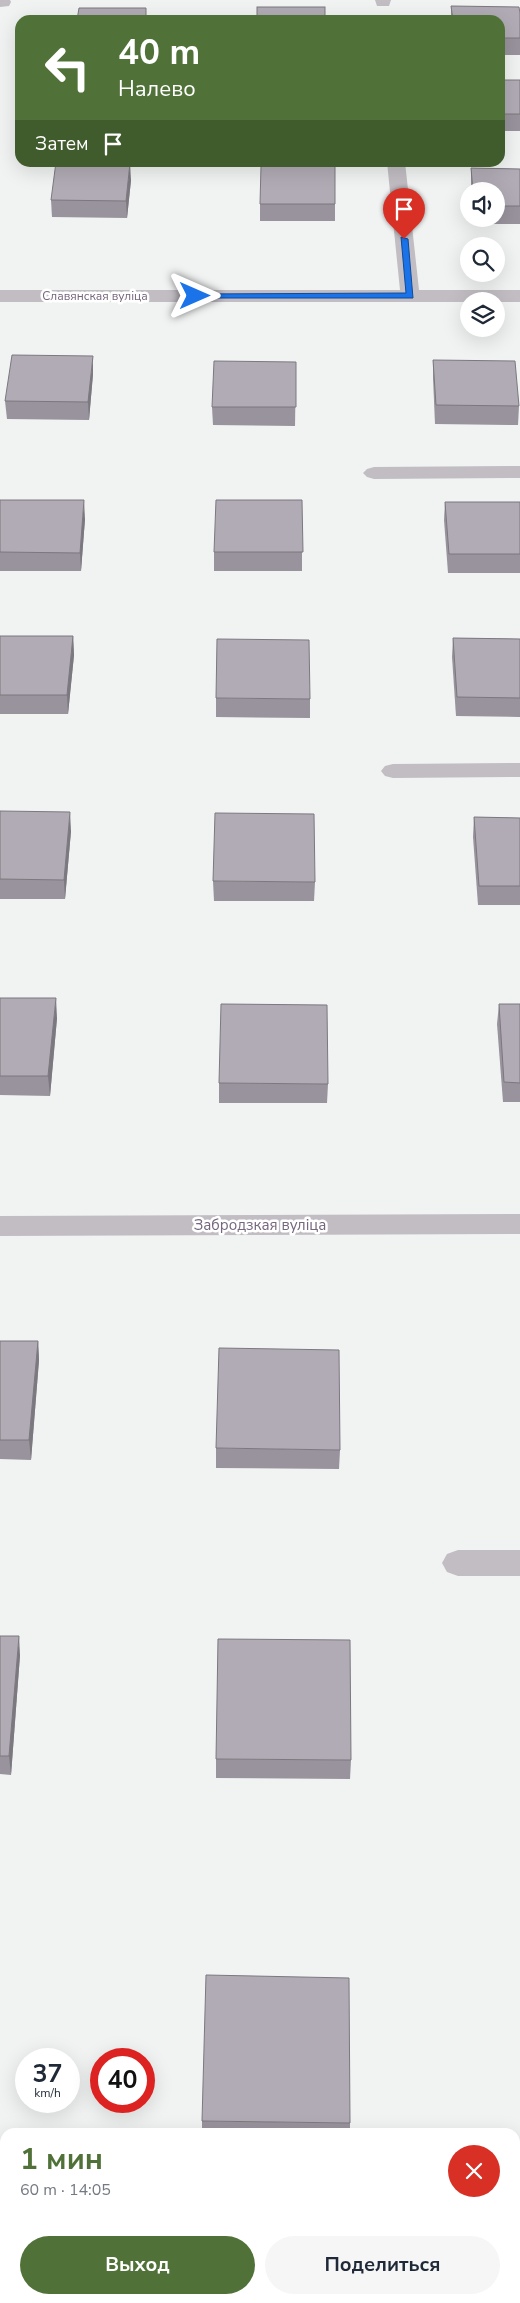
<!DOCTYPE html>
<html lang="ru">
<meta charset="utf-8">
<style>
:root{--surface:#fff;--page:#f6f6f7;--text:#1f2937;--muted:#747a83;--accent:#507238}
body{margin:0;font-family:"Nunito Sans",sans-serif;background:var(--page);color:var(--text);height:100vh;display:flex;flex-direction:column;font-size:19px;white-space:nowrap}
*{box-sizing:border-box;margin:0}
p{font-size:16px;color:var(--muted)}
.icon{flex:none;width:28px;height:28px;fill:none;stroke:currentColor;stroke-width:2;stroke-linecap:round;stroke-linejoin:round}
.map{position:relative;flex:1;overflow:hidden}
.panel{position:absolute;left:0px;top:2128px;width:520px;height:176px;display:flex;flex-direction:column;background:var(--surface);border-radius:15px 15px 0 0;box-shadow:0 5px 20px #0002}
.panel>*{flex:none}
.top-card{position:absolute;left:15px;top:15px;width:490px;height:152px;border-radius:15px;box-shadow:0 5px 20px #0002;background:#507238;color:#fff;overflow:hidden}
.fabs{position:absolute;left:460px;top:182px;display:grid;gap:10px}
.fabs a{display:grid;place-items:center;width:45px;height:45px;border-radius:50%;background:var(--surface);box-shadow:0 5px 20px #0002;font-size:25px}
.speed{position:absolute;left:15px;top:2048px;display:flex;gap:10px;font-size:25px;font-weight:700;text-align:center}
.speed>*{display:grid;place-content:center;width:65px;height:65px;border-radius:50%;background:var(--surface);box-shadow:0 5px 20px #0002;line-height:1}
.speed small{font-size:12px;font-weight:400}
.speed .limit{border:8px solid #d22;background:#fff;color:#111}
.pin{position:absolute;display:grid;place-items:center;width:42px;height:42px;color:#fff;margin:-51px -21px;border-radius:50% 50% 50% 0;rotate:-45deg;box-shadow:0 0 5px #0007}
.pin .icon{rotate:45deg}
.me{position:absolute;width:55px;margin:-28px;rotate:90deg;stroke-linejoin:round;filter:drop-shadow(0 0 4px #0008)}
.turn{display:flex;align-items:center;gap:18px;height:105px;padding:0 20px;font-size:22px}
.turn .icon{width:65px;height:65px;stroke-width:2.5}
.turn b{display:block;font-size:35px;line-height:42px}
.then{display:flex;align-items:center;height:48px;padding:0 20px;background:#0003;gap:10px;font-size:19px}
.round{display:grid;place-items:center;flex:none;width:52px;height:52px;border-radius:26px;background:var(--page)}
.overview{display:flex;align-items:center;justify-content:space-between;height:85px;padding:0 20px}
h1{font-size:30px;font-weight:700;line-height:38px;color:var(--accent)}
.primary-button{display:flex;gap:10px;margin-top:auto;padding:10px 20px}
.primary-button a{flex:1;height:58px;border-radius:30px;background:var(--accent);color:#fff;font-size:20px;font-weight:700;line-height:58px;text-align:center}
.primary-button a+a{background:var(--page);color:var(--text)}
.map>svg:first-child{display:block}
.lines{fill:none;stroke-linecap:round;stroke-linejoin:round}
.minor{fill:#c1bdc3;fill-rule:evenodd}
.wall{fill:#98939c}
.shaded-wall{fill:#7c787f}
.building{fill:#b1abb5;stroke:#7c787f}
.route{fill:#1a73e8;stroke:#114b97}
.labels{text-anchor:middle;dominant-baseline:central;stroke-width:5;stroke-linejoin:round;paint-order:stroke}
.far-street-label{font-size:12px;fill:#75667d;stroke:#fff}
.street-label{font-size:15px;fill:#75667d;stroke:#fff}
</style>
<div class="map">
<svg width="520" height="2303" viewBox="0 0 520 2303">
<rect width="100%" height="100%" fill="#f0f3f1"/>
<g class="lines">
<g class="minor">
<polygon points="0,0 10,0 11,2 9,6 0,7"/>
<polygon points="375,0 391,0 389,6 377,6"/>
<polygon points="387,162 405,162 419,290 520,290 520,302 0,302 0,290 400,290"/>
<polygon points="520,466 520,478 374,479 367,477 363,473 367,469 374,467"/>
<polygon points="520,763 520,777 393,778 385,776 381,771 385,766 393,764"/>
<polygon points="520,1214 520,1234 0,1236 0,1216"/>
<polygon points="458,1550 520,1550 520,1576 458,1576 447,1572 442,1563 447,1554"/>
<rect x="515" y="2256" width="5" height="38"/>
</g>
</g>
<g class="wall">
<polygon points="451,6 520,13 520,55 500,55 500,20 451,20"/>
<rect x="500" y="80" width="20" height="51"/>
<polygon points="471,168 520,169 520,224 474,224 473,219 496,219 496,191 471,191"/>
<polygon points="131,180 127,218 52,217 51,200"/>
<rect x="260" y="204" width="75" height="17"/>
<polygon points="433,360 519,406 518,425 435,424 433,378"/>
<polygon points="296,362 295,426 213,425 212,407"/>
<polygon points="93,374 89,420 7,419 5,401"/>
<polygon points="0,500 85,519 81,571 0,571"/>
<polygon points="302,500 302,571 214,571 214,552"/>
<polygon points="445,502 520,502 520,573 448,573 444,520"/>
<polygon points="0,636 73,636 74,655 68,714 0,714"/>
<polygon points="453,638 520,639 520,717 456,716 452,657"/>
<polygon points="216,698 310,699 310,718 216,717"/>
<polygon points="0,811 71,831 65,899 0,899"/>
<polygon points="474,817 520,818 520,905 478,905 473,837"/>
<polygon points="213,881 315,882 314,901 214,901"/>
<polygon points="0,998 57,1018 50,1096 0,1095"/>
<polygon points="499,1004 520,1004 520,1102 503,1102 497,1024"/>
<polygon points="219,1083 328,1084 327,1103 219,1103"/>
<polygon points="0,1341 38,1341 39,1360 31,1460 0,1459"/>
<polygon points="216,1448 340,1450 339,1469 216,1468"/>
<polygon points="0,1636 20,1655 11,1775 0,1774"/>
<polygon points="216,1759 351,1760 350,1779 216,1778"/>
<polygon points="202,2121 350,2123 350,2132 202,2132"/>
</g>
<g class="shaded-wall">
<polygon points="130,163 131,180 127,218 126,201"/>
<polygon points="93,356 93,374 89,420 88,402"/>
<polygon points="84,500 85,519 81,571 80,553"/>
<polygon points="73,636 74,655 68,714 67,695"/>
<polygon points="70,812 71,831 65,899 64,880"/>
<polygon points="56,998 57,1018 50,1096 48,1076"/>
<polygon points="38,1341 39,1360 31,1460 29,1440"/>
<polygon points="19,1636 20,1655 11,1775 9,1756"/>
</g>
<g class="building">
<polygon points="451,6 519,7 520,13 520,38 500,38 500,20 453,20"/>
<rect x="257" y="7" width="68" height="13"/>
<polygon points="79,8 146,8 146,20 77,20"/>
<rect x="500" y="80" width="20" height="34"/>
<polygon points="56,162 130,163 126,201 51,200"/>
<polygon points="261,166 335,166 335,204 260,204"/>
<polygon points="471,168 520,169 520,206 496,206 496,191 473,191"/>
<polygon points="12,355 93,356 88,402 5,401"/>
<polygon points="433,360 515,361 519,406 436,405"/>
<polygon points="214,361 296,362 296,407 212,407"/>
<polygon points="0,500 84,500 80,553 0,552"/>
<polygon points="216,500 302,500 303,552 214,552"/>
<polygon points="445,502 520,502 520,554 449,554"/>
<polygon points="0,636 73,636 67,695 0,695"/>
<polygon points="453,638 520,639 520,698 457,697"/>
<polygon points="217,639 309,640 310,699 216,698"/>
<polygon points="0,811 70,812 64,880 0,879"/>
<polygon points="215,813 314,814 315,882 213,881"/>
<polygon points="474,817 520,818 520,886 479,886"/>
<polygon points="0,998 56,998 48,1076 0,1076"/>
<polygon points="221,1004 327,1005 328,1084 219,1083"/>
<polygon points="499,1004 520,1004 520,1083 504,1082"/>
<polygon points="0,1341 38,1341 29,1440 0,1440"/>
<polygon points="219,1348 339,1350 340,1450 216,1448"/>
<polygon points="0,1636 19,1636 9,1756 0,1756"/>
<polygon points="218,1639 350,1640 351,1760 216,1759"/>
<polygon points="206,1975 349,1978 350,2123 202,2121"/>
</g>
<polygon class="route" points="401,237 408,239 413,298 195,298 191,296 195,294 406,293"/>
<g class="labels">
<g class="far-street-label">
<text x="95" y="296">Славянская вуліца</text>
</g>
<g class="street-label">
<text x="260" y="1225">Забродзкая вуліца</text>
</g>
</g>
</svg>
<div class="fabs">
<a><svg class="icon" aria-label="sound" viewBox="0 0 24 24"><path d="M4 9h4l5-4v14l-5-4H4zM17 9q2 3 0 6"/></svg></a>
<a><svg class="icon" aria-label="search" viewBox="0 0 24 24"><circle cx="10" cy="10" r="6"/><path d="M15 15l6 6"/></svg></a>
<a><svg class="icon" aria-label="layers" viewBox="0 0 24 24"><path d="M12 4l9 5-9 5-9-5zM3 14l9 5 9-5"/></svg></a>
</div>
<div class="speed"><div>37<small>km/h</small></div><div class="limit">40</div></div>
<div class="pin" style="left:404px;top:239px;background:#d93025"><svg class="icon" aria-label="arrive" viewBox="0 0 24 24"><path d="M6 21V4h12l-3 4 3 4H6"/></svg></div>
<svg class="me" style="left:195px;top:296px" viewBox="-20 -20 40 40"><path d="M0-17L14 15 0 8-14 15z" fill="#1a73e8" stroke="#fff" stroke-width="4"/></svg>
<div class="top-card">
<div class="turn"><svg class="icon" aria-label="left" viewBox="0 0 24 24"><path d="M17 20v-9H6M10 6l-5 5 5 5"/></svg><div><b>40 m</b>Налево</div></div>
<div class="then">Затем<svg class="icon" aria-label="arrive" viewBox="0 0 24 24"><path d="M6 21V4h12l-3 4 3 4H6"/></svg></div>
</div>
<section class="panel">
<div class="overview"><div><h1>1 мин</h1><p>60 m · 14:05</p></div><a class="round" style="background:#d93025;color:#fff"><svg class="icon" aria-label="close" viewBox="0 0 24 24"><path d="M6 6l12 12M18 6L6 18"/></svg></a></div>
<div class="primary-button"><a>Выход</a><a>Поделиться</a></div>
</section>
</div>
